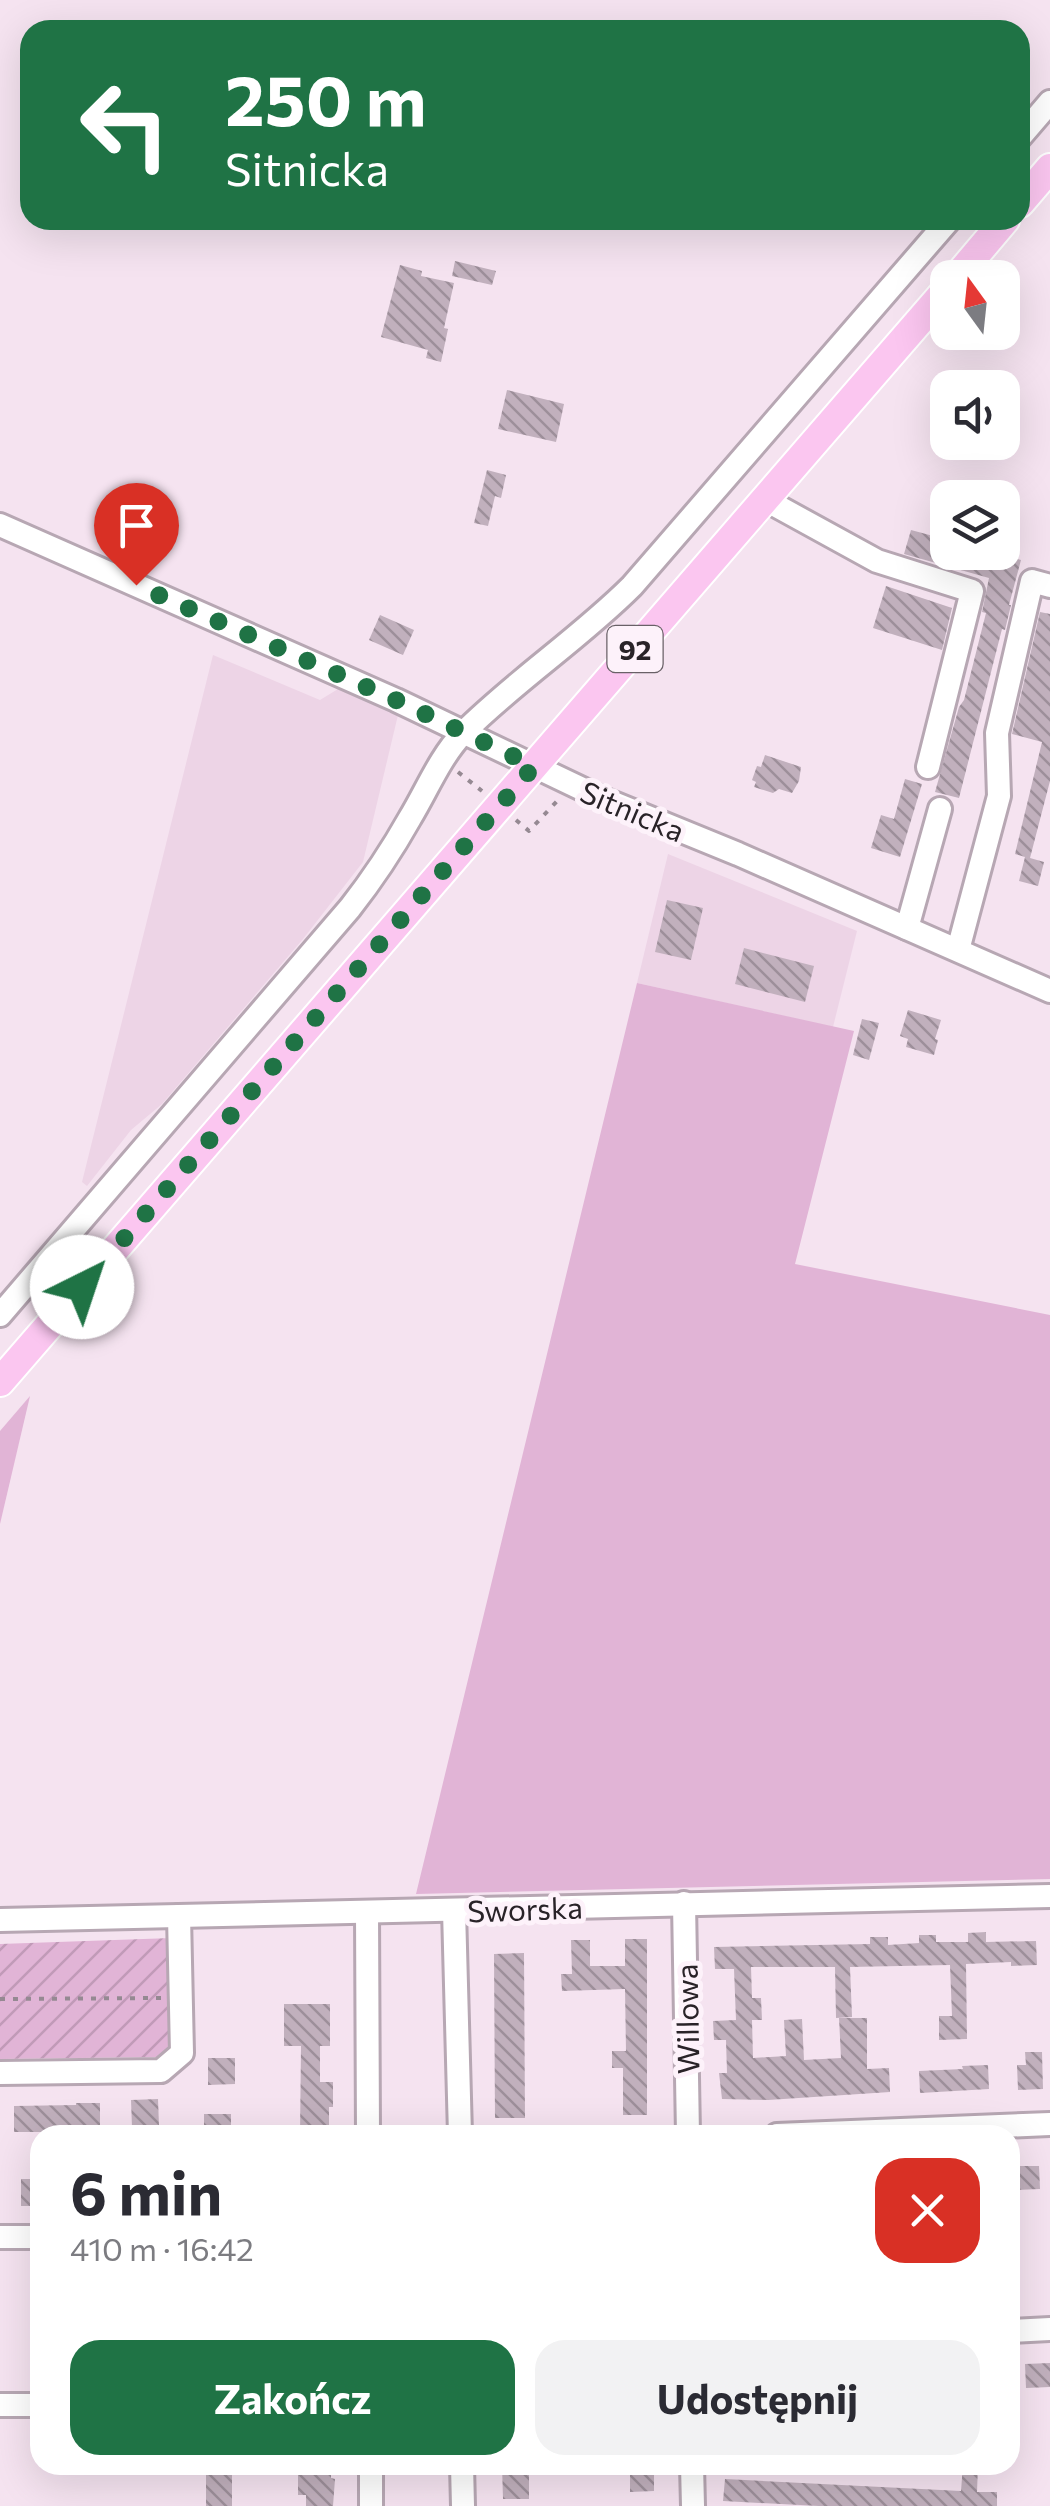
<!DOCTYPE html>
<html lang="pl">
<meta charset="utf-8">
<style>
:root{--surface:#fff;--page:#f2f2f3;--text:#2b2b33;--muted:#7c7c81;--accent:#1f7345}
body{margin:0;font-family:Commissioner,sans-serif;background:var(--page);color:var(--text);height:100vh;display:flex;flex-direction:column;font-size:38px;white-space:nowrap}
*{box-sizing:border-box;margin:0}
p{font-size:32px;color:var(--muted)}
.icon{flex:none;width:55px;height:55px;fill:none;stroke:currentColor;stroke-width:2;stroke-linecap:round;stroke-linejoin:round}
.map{position:relative;flex:1;overflow:hidden}
.details{position:absolute;left:30px;top:2125px;width:990px;height:350px;display:flex;flex-direction:column;background:var(--surface);border-radius:30px;box-shadow:0 10px 40px #0002}
.details>*{flex:none}
.guide{position:absolute;left:20px;top:20px;width:1010px;height:210px;border-radius:30px;box-shadow:0 10px 40px #0002;background:#1f7345;color:#fff;overflow:hidden}
.needle{width:65px;rotate:345deg}
.controls{position:absolute;left:930px;top:260px;display:grid;gap:20px}
.controls a{display:grid;place-items:center;width:90px;height:90px;border-radius:20px;background:var(--surface);box-shadow:0 10px 40px #0002;font-size:50px}
.pin{position:absolute;display:grid;place-items:center;width:85px;height:85px;color:#fff;margin:-102px -42px;border-radius:50% 50% 50% 0;rotate:-45deg;box-shadow:0 0 10px #0007}
.pin .icon{rotate:45deg}
.me{position:absolute;width:110px;margin:-55px;rotate:41deg;stroke-linejoin:round;filter:drop-shadow(0 0 8px #0008)}
.turn{display:flex;align-items:center;gap:35px;height:210px;padding:0 40px;font-size:45px}
.turn .icon{width:130px;height:130px;stroke-width:2.5}
.turn b{display:block;font-size:70px;line-height:85px}
.round{display:grid;place-items:center;flex:none;width:105px;height:105px;border-radius:30px;background:var(--page)}
.headline{display:flex;align-items:center;justify-content:space-between;height:170px;padding:0 40px}
h1{font-size:60px;font-weight:700;line-height:75px}
.action{display:flex;gap:20px;margin-top:auto;padding:20px 40px}
.action a{flex:1;height:115px;border-radius:30px;background:var(--accent);color:#fff;font-size:40px;font-weight:700;line-height:115px;text-align:center}
.action a+a{background:var(--page);color:var(--text)}
.map>svg:first-child{display:block}
.built{fill:#edd4e6}
.grass{fill:#e1b4d6}
.garden{fill:url(#garden-furrows)}
.building{fill:url(#building-back-hatch)}
.lines{fill:none;stroke-linecap:round;stroke-linejoin:round}
.minor-casing{stroke:#b7a7b3;stroke-width:28}
.major-casing{stroke:#fff;stroke-width:32}
.path{stroke:#958992;stroke-width:4;stroke-dasharray:5 8;stroke-linecap:butt}
.minor{stroke:#fff;stroke-width:22}
.major{stroke:#fbc6f0;stroke-width:28}
.route{stroke:#1f7345;stroke-width:18;stroke-dasharray:0 32.4}
.labels{text-anchor:middle;dominant-baseline:central;stroke-width:10;stroke-linejoin:round;paint-order:stroke}
.shield{fill:#fdf2fa;stroke:#696167;stroke-width:2.5}
.shield-label{font-size:28px;font-weight:bold;fill:#292328}
.street-label{font-size:30px;fill:#292328;stroke:#fdf2fa}
</style>
<div class="map">
<svg width="1050" height="2506" viewBox="0 0 1050 2506">
<defs>
<pattern id="garden-furrows" width="10" height="10" patternUnits="userSpaceOnUse" patternTransform="scale(2.5)"><rect width="10" height="10" fill="#e1b4d6"/><path d="M-1 1l2-2M0 10L10 0M9 11l2-2" fill="none" stroke="#c19ab8"/></pattern>
<pattern id="building-back-hatch" width="6" height="6" patternUnits="userSpaceOnUse" patternTransform="scale(2.5)"><rect width="6" height="6" fill="#c1b0bd"/><path d="M-1 5l2 2M0 0l6 6M5-1l2 2" fill="none" stroke="#9d8f9a"/></pattern>
</defs>
<rect width="100%" height="100%" fill="#f5e3f0"/>
<g class="built">
<polygon points="213,655 320,700 338,689 398,715 363,862 303,939 162,1104 131,1130 87,1186 82,1182"/>
<polygon points="668,854 857,931 833,1027 637,983"/>
</g>
<g class="grass">
<polygon points="637,983 854,1031 795,1264 1050,1315 1050,1879 416,1894"/>
<polygon points="30,1396 0,1524 0,1431"/>
</g>
<polygon class="garden" points="172,1938 173,2040 166,2053 160,2057 0,2059 0,1944"/>
<g class="building">
<polygon points="455,261 496,271 492,285 452,276"/>
<polygon points="400,265 422,271 421,276 454,283 444,328 448,329 441,362 426,358 428,350 381,337"/>
<polygon points="507,390 564,404 556,442 498,429"/>
<polygon points="487,470 506,475 501,498 495,496 488,526 474,523"/>
<polygon points="911,530 948,540 948,552 994,552 1021,560 1009,605 1011,605 1005,630 1002,629 959,798 935,792 959,707 964,700 986,613 982,612 989,578 904,554"/>
<polygon points="886,586 952,608 942,650 873,628"/>
<polygon points="1040,612 1050,614 1050,781 1030,858 1044,862 1038,886 1019,881 1025,857 1015,854 1042,742 1012,734"/>
<polygon points="380,615 414,630 403,655 369,640"/>
<polygon points="765,755 801,767 799,781 792,793 779,789 773,793 754,787 756,782 752,780 757,766 761,767"/>
<polygon points="905,779 922,784 900,857 871,848 881,815 894,819"/>
<polygon points="667,900 703,908 691,960 655,952"/>
<polygon points="744,948 814,966 805,1002 735,984"/>
<polygon points="908,1010 941,1020 935,1039 938,1040 934,1055 906,1047 908,1039 900,1036"/>
<polygon points="862,1019 879,1023 869,1060 853,1055"/>
<polygon points="986,1932 986,1942 1036,1941 1037,1965 1011,1966 1011,1962 966,1964 967,2039 939,2040 939,2016 952,2016 950,1965 850,1967 852,2017 836,2018 835,1967 751,1967 752,1998 761,1998 762,2020 752,2020 753,2058 786,2056 784,2020 802,2019 804,2060 841,2058 839,2018 867,2018 867,2069 889,2068 890,2092 768,2100 722,2099 719,2073 727,2073 726,2040 714,2040 713,2021 736,2020 734,1969 715,1969 714,1947 870,1944 870,1937 888,1937 888,1945 919,1943 919,1935 936,1935 936,1942 968,1942 968,1933"/>
<polygon points="625,1939 647,1939 647,2115 623,2115 623,2068 612,2068 612,2051 626,2051 625,1989 562,1991 561,1974 572,1974 571,1940 590,1940 590,1966 625,1966"/>
<polygon points="524,1953 525,2118 495,2118 494,1954"/>
<polygon points="284,2004 330,2004 330,2046 320,2046 320,2082 333,2082 333,2107 329,2107 329,2132 326,2132 326,2135 300,2135 301,2046 284,2046"/>
<polygon points="1025,2052 1042,2052 1043,2089 1018,2090 1017,2065 1026,2065"/>
<polygon points="208,2058 235,2058 235,2084 208,2085"/>
<polygon points="988,2065 989,2089 920,2093 919,2071 963,2069 962,2066"/>
<polygon points="158,2099 159,2126 132,2127 131,2100"/>
<polygon points="76,2103 100,2103 100,2132 14,2132 14,2106 76,2105"/>
<rect x="204" y="2114" width="27" height="21"/>
<polygon points="1014,2166 1039,2166 1040,2189 1015,2190"/>
<rect x="21" y="2179" width="19" height="27"/>
<polygon points="1050,2363 1050,2387 1026,2388 1025,2364"/>
<rect x="206" y="2465" width="26" height="41"/>
<polygon points="502,2465 529,2465 529,2499 503,2499"/>
<polygon points="630,2465 654,2465 654,2491 630,2492"/>
<polygon points="963,2465 978,2465 977,2492 997,2492 997,2506 819,2506 723,2501 725,2479 961,2491"/>
<polygon points="298,2467 331,2467 331,2478 335,2479 333,2506 306,2506 306,2495 298,2495"/>
</g>
<g class="lines">
<g class="minor-casing">
<g id="minor">
<polyline points="1020,137 1050,102"/>
<polyline points="764,499 877,561 972,591 928,767"/>
<polyline points="0,525 396,700 601,798 738,854 1050,991"/>
<polyline points="907,928 940,809"/>
<polyline points="958,950 999,796 997,733 1032,581 1050,586"/>
<path d="M 0,1315 L 350,908 C 372,880 392,850 410,818 C 427,790 440,757 463,733 C 516,680 579,639 632,586 L 949,220"/>
<polyline points="684,1903 688,2135"/>
<polyline points="454,1910 460,2135"/>
<polyline points="367,1912 368,2135"/>
<polyline points="0,1920 1050,1896"/>
<polyline points="0,2073 161,2071 182,2053 179,1916"/>
<polyline points="777,2135 1050,2124"/>
<polyline points="0,2237 40,2237"/>
<polyline points="1010,2331 1050,2329"/>
<polyline points="0,2405 40,2405"/>
<polyline points="371,2465 371,2506"/>
<polyline points="462,2465 463,2506"/>
<polyline points="692,2465 693,2506"/>
</g>
</g>
<g class="major-casing">
<g id="major">
<polyline points="1020,203 1050,168"/>
<polyline points="956,278 1005,220"/>
<polyline points="0,1382 948,288"/>
</g>
</g>
<g class="path">
<polyline points="458,772 482,791"/>
<polyline points="516,820 529,831 559,799"/>
<polyline points="0,1999 161,1998"/>
</g>
<use href="#minor" class="minor"/>
<use href="#major" class="major"/>
</g>
<g class="lines">
<polyline class="route" points="82,1287 534,766 396,700 136,585"/>
</g>
<g class="labels">
<rect class="shield" x="607.5" y="626" width="55" height="46" rx="8"/>
<g class="shield-label">
<text x="635" y="649">92</text>
</g>
<g class="street-label">
<text transform="translate(633 810) rotate(23)">Sitnicka</text>
<text transform="translate(525 1908) rotate(-2)">Sworska</text>
<text transform="translate(686 2019) rotate(-91)">Willowa</text>
</g>
</g>
</svg>
<div class="controls">
<a><svg class="needle" viewBox="-14 -14 28 28"><path d="M0-13l5 13h-10z" fill="#e53935"/><path d="M0 13l5-13h-10z" fill="#7c7c81"/></svg></a>
<a><svg class="icon" aria-label="sound" viewBox="0 0 24 24"><path d="M4 9h4l5-4v14l-5-4H4zM17 9q2 3 0 6"/></svg></a>
<a><svg class="icon" aria-label="layers" viewBox="0 0 24 24"><path d="M12 4l9 5-9 5-9-5zM3 14l9 5 9-5"/></svg></a>
</div>
<div class="pin" style="left:136px;top:585px;background:#d93025"><svg class="icon" aria-label="arrive" viewBox="0 0 24 24"><path d="M6 21V4h12l-3 4 3 4H6"/></svg></div>
<svg class="me" style="left:82px;top:1287px" viewBox="-20 -20 40 40"><circle r="19" fill="#fff"/><path d="M0-13L10 11 0 6-10 11z" fill="#1f7345"/></svg>
<div class="guide">
<div class="turn"><svg class="icon" aria-label="left" viewBox="0 0 24 24"><path d="M17 20v-9H6M10 6l-5 5 5 5"/></svg><div><b>250 m</b>Sitnicka</div></div>
</div>
<section class="details">
<div class="headline"><div><h1>6 min</h1><p>410 m · 16:42</p></div><a class="round" style="background:#d93025;color:#fff"><svg class="icon" aria-label="close" viewBox="0 0 24 24"><path d="M6 6l12 12M18 6L6 18"/></svg></a></div>
<div class="action"><a>Zakończ</a><a>Udostępnij</a></div>
</section>
</div>
